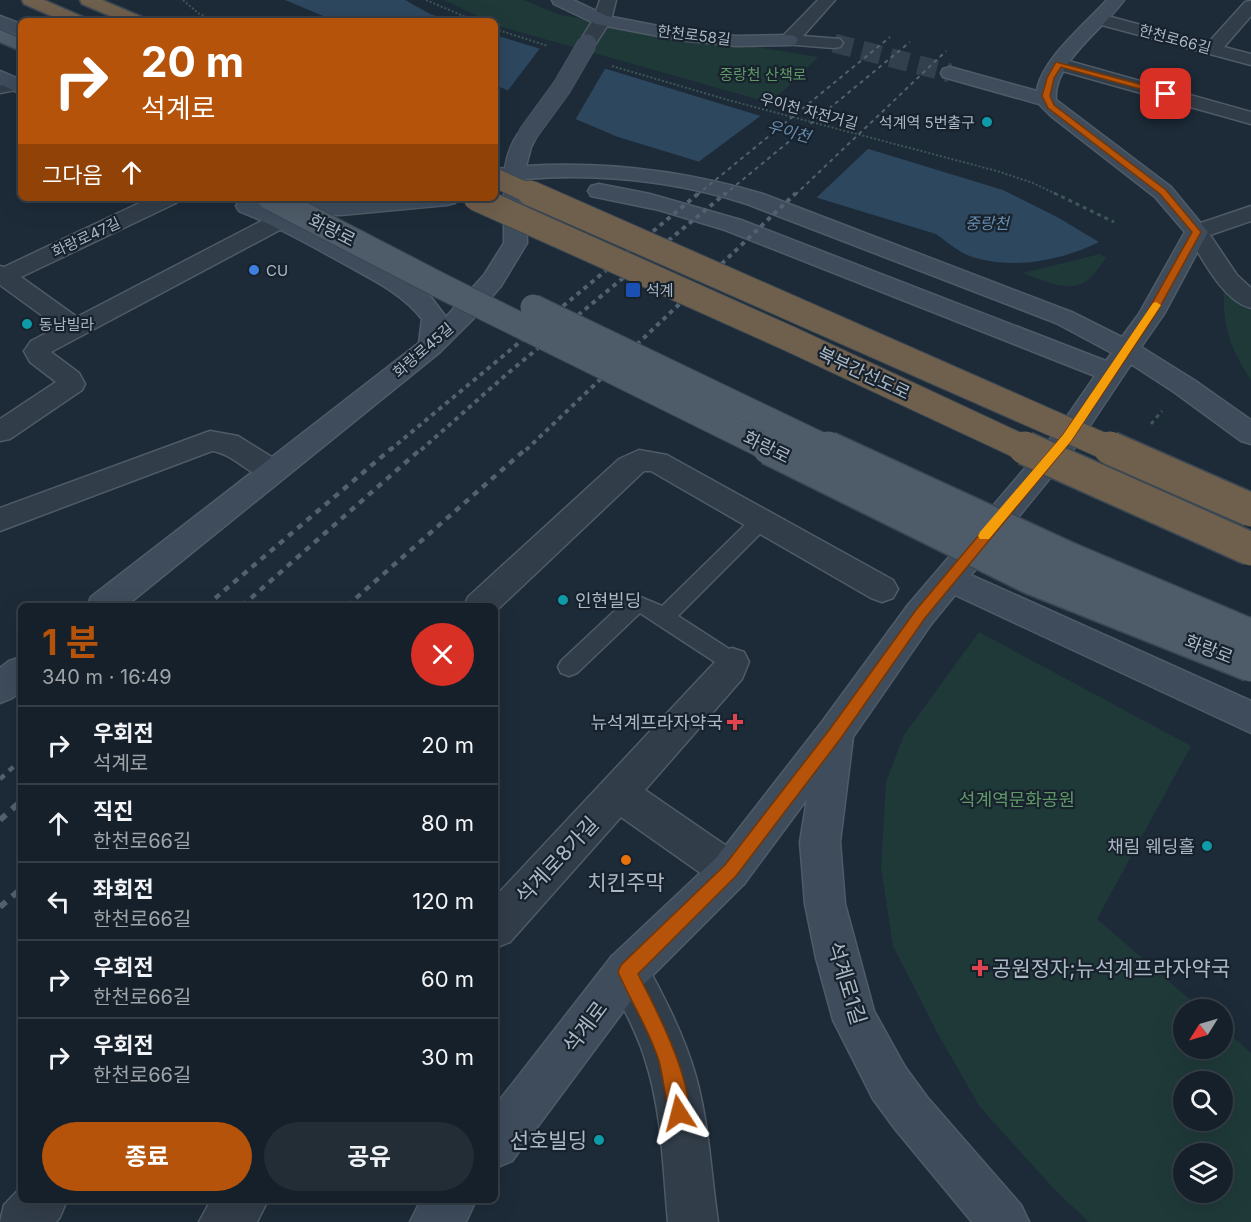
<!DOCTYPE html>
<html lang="ko">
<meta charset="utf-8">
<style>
:root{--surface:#16202a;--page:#232d36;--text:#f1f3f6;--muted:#9ea3a8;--line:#353e47;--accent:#b45309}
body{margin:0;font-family:Inter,"Noto Sans KR",sans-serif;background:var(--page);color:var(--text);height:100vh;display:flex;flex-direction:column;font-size:22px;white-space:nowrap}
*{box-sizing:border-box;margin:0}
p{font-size:20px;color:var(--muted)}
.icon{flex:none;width:33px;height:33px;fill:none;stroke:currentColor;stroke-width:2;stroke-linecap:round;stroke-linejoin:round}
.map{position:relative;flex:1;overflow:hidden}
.side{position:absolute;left:18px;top:603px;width:480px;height:600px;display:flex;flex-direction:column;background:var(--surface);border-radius:9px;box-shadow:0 6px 24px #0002,0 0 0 2px var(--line)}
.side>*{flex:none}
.top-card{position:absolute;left:18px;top:18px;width:480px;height:183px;border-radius:9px;box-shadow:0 6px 24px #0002,0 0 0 2px var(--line);background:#b45309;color:#fff;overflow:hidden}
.needle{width:39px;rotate:233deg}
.tools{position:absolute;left:1173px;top:999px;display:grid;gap:12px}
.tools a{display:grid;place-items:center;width:60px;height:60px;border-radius:50%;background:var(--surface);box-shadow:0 6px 24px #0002,0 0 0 2px var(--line);font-size:30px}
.pin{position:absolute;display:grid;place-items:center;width:51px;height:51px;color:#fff;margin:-26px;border-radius:12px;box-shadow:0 3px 9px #0006}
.me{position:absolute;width:66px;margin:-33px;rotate:351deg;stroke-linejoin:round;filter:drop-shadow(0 0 4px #0008)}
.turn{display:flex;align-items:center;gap:21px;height:126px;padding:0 24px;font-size:27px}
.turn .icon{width:78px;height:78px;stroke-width:2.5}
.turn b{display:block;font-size:42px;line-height:51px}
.then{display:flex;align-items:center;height:57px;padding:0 24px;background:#0003;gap:12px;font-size:22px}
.round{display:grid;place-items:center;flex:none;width:63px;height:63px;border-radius:32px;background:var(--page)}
.headline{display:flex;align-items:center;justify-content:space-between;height:102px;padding:0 24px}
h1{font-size:36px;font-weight:700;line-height:45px;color:var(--accent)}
.action{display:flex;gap:12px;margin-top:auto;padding:12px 24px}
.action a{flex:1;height:69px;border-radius:36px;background:var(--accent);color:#fff;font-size:24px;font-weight:700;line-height:69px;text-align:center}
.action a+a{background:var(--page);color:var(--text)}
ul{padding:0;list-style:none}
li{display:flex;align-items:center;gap:18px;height:78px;padding:0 24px;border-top:2px solid var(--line)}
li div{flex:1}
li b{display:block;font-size:22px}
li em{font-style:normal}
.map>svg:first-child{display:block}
.green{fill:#1f3939;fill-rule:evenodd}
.water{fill:#2d475f}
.pier{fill:#1d2b38}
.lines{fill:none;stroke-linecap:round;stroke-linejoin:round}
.street-tunnel{stroke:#32404d;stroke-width:19;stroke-dasharray:19 10;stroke-linecap:butt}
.lane-casing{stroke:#4f5b67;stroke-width:3}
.street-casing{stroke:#4f5b67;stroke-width:3}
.secondary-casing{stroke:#4f5b67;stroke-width:3}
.primary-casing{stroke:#3b4652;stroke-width:3}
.highway-casing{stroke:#3c4853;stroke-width:3}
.path-far1{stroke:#3d5656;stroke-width:2;stroke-dasharray:2 2;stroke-linecap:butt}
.path{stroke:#3d5656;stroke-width:3;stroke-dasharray:4 4;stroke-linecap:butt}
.lane{fill:#313d49;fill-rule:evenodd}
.street{fill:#313d49;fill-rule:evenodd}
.secondary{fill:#3e4c5c;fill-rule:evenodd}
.primary{fill:#4e5c69;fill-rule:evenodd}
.highway{fill:#6f5f4d;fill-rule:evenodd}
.rail-far3{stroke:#526170;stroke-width:2;stroke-dasharray:4 4;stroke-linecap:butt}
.rail-far2{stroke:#526170;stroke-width:4;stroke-dasharray:4.5 4.5;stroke-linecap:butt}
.rail-far1{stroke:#526170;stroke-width:4.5;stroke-dasharray:6 6;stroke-linecap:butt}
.rail{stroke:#526170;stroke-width:6;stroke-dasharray:8 8;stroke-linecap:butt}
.secondary-bridge-casing{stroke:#4f5b67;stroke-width:20;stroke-linecap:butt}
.primary-bridge-far1-casing{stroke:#3b4652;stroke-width:27;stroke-linecap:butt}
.primary-bridge-casing{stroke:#3b4652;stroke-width:36;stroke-linecap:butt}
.highway-bridge-far2-casing{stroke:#3c4853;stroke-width:20;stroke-linecap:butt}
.highway-bridge-far1-casing{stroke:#3c4853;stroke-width:27;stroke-linecap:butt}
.highway-bridge-casing{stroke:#3c4853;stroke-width:36;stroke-linecap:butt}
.secondary-bridge{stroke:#3e4c5c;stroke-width:19}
.primary-bridge-far1{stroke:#4e5c69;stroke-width:25}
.primary-bridge{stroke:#4e5c69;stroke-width:33}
.highway-bridge-far2{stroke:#6f5f4d;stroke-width:19}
.highway-bridge-far1{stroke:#6f5f4d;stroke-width:25}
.highway-bridge{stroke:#6f5f4d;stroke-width:33}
.route{fill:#b45309;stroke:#753606;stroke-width:1.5}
.slow{fill:#f59e0b}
.culture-dot{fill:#0f9aa8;stroke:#17222d;stroke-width:2}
.shop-dot{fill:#3f7fe0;stroke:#17222d;stroke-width:2}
.transit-dot{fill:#1a4fb4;stroke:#17222d;stroke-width:2}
.health-dot{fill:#e0444e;stroke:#17222d;stroke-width:2}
.food-dot{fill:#e8710a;stroke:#17222d;stroke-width:2}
.labels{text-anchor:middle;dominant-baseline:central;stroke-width:4.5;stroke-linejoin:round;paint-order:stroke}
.far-street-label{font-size:15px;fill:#abb8c6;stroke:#17222d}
.far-park-label{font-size:15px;fill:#609868;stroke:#17222d}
.far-poi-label{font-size:15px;fill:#abb8c6;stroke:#17222d;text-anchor:start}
.far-water-label{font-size:16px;font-style:italic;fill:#678cad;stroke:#17222d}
.street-label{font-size:18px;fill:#abb8c6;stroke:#17222d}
.poi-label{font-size:18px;fill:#abb8c6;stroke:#17222d;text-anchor:end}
.park-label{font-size:18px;fill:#609868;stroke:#17222d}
.near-street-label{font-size:21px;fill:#abb8c6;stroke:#17222d}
.near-poi-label{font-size:21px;fill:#abb8c6;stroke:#17222d}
</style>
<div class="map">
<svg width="1251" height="1222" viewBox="0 0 1251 1222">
<rect width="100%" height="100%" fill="#1d2b38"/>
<g class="green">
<polygon points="444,0 524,0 560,15 818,57 771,103 495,25 495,21 488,21"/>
<path d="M 1100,254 L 1106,258 C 1101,265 1095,274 1088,280 C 1071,294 1041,280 1023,273 Z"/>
<path d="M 1224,286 L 1251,308 L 1251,380 C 1230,349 1222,324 1224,286 Z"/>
<path d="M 979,632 L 1191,746 L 1097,919 L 1201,1009 L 1184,1010 L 1184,1048 L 1222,1048 L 1223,1028 L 1251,1053 L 1251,1222 L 1089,1222 L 1055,1190 L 980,1107 L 938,1034 L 893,946 L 881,867 L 886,782 L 904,735 ZM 1184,1082 L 1222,1082 L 1222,1120 L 1184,1120 ZM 1184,1154 L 1222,1154 L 1222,1192 L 1184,1192 Z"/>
</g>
<g class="water">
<polygon points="285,0 405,0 430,14 453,21 335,21"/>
<path d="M 495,35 L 1003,190 L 1057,217 L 1099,242 C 1061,261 1009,271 967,255 C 956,250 946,241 936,234 L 618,137 L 495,85 Z"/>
</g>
<g class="pier">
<polygon points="541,47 606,67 574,122 506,93"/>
<polygon points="763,114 870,147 814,200 697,163"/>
</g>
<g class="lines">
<polyline class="street-tunnel" points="834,43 950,73"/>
<g class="lane-casing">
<g id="lane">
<polygon points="17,82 21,83 21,89 0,93 0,85"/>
<polygon points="761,514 768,516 771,521 768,526 678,616 740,656 743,662 740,668 732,671 724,668 640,613 577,673 569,676 561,673 558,667 561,661 624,602 638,596 662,606 754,516"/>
</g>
</g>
<g class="street-casing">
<g id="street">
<polygon points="600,0 616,0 611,20 593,48 581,48 578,44 593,20"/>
<polygon points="818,0 835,0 803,36 840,39 843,43 840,47 834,48 783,44 780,40 783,36"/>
<polygon points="1251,1 1251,16 1224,47 1251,54 1251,65 1094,23 1091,19 1094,15 1100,14 1208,43 1245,2"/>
<polygon points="1058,58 1251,112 1251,124 1052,68 1049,64 1052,60"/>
<polygon points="150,198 179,198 176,203 21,277 77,317 273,215 281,213 289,215 292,220 289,225 51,352 79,373 85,384 82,390 10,439 0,441 0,419 56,382 30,362 24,351 31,341 58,327 0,285 0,266 4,267"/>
<path d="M 1251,206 L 1251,221 L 1210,235 L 1237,275 L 1251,288 L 1251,308 C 1222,301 1201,256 1186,232 L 1189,227 Z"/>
<path d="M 210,431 L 238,436 L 283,464 L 288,471 L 283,478 C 255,486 238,454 212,451 L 0,531 L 0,508 Z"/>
<polygon points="639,450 667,455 893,580 898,589 893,598 882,602 871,598 651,471 644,471 495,612 495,606 464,606 468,597 619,459"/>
<polygon points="732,648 744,652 749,662 742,679 645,790 744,858 750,871 744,884 730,890 716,884 621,817 510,942 495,948 495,897 715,662 720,652"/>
<path d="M 627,950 L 642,956 C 663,995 684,1034 696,1077 C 709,1124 711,1174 718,1222 L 668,1222 C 663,1168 662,1111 645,1059 C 636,1028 618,1001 606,971 L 612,956 Z"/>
<polygon points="21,1187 21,1200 67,1200 60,1217 56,1222 0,1222 4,1205"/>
<polygon points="211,1200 268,1200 257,1222 199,1222"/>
</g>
</g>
<g class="secondary-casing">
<g id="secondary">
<polygon points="552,0 573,0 607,16 679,30 736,36 789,35 795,36 798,40 795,44 789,45 736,46 679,40 596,24 554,4"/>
<path d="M 1107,0 L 1124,0 C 1105,28 1052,63 1056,100 L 1171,187 L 1208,232 L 1164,314 L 1141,347 L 1194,380 L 1251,420 L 1251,444 L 1241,441 L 1174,392 L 1131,364 L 1077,445 L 971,575 L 1251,701 L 1251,733 L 955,595 L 932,623 L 853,737 L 840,842 L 845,904 L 874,1011 L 905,1067 L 927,1097 L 1021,1205 L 1029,1222 L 972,1222 L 895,1129 L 873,1099 L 833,1020 L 816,958 L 805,904 L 800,842 L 807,799 L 744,884 L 642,986 L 512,1161 L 495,1168 L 495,1106 L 612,956 L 716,858 L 822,722 L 908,605 L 1057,431 L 1095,376 L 725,230 L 659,210 L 591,196 L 588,191 L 591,186 L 599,184 L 650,194 L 741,220 L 1106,361 L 1112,353 L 1056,323 L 747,204 C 675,181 601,173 525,179 L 527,243 L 501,286 L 472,320 L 440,352 L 126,606 L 87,606 L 91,597 L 419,343 L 422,319 C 401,292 369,278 339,261 C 306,243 274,225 239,211 L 236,206 L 239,201 L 247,199 L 263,205 L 272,201 L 458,198 L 455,203 L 447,205 L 341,215 L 288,215 L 405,278 L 430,296 L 446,317 L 484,275 L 504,243 L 504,181 L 495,181 L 495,169 L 505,168 C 507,154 512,142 520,131 L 534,131 L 537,135 L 531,147 L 526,166 C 607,161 685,171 763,194 L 1074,313 L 1122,337 L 1139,314 L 1185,232 L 1155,197 L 1051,116 L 1039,104 L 943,77 L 941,73 L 943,69 L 950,67 L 1037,91 C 1041,60 1086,23 1107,0 Z"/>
<polygon points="0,16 21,24 21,36 0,28"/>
<polygon points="0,71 21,80 21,94 0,84"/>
<polygon points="21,657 21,691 12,698 0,703 0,668 9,661"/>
<polygon points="421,1200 476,1200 466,1222 410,1222"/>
</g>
</g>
<g class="primary-casing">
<polygon id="primary" points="0,30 21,39 21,51 0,42"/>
</g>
<g class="highway-casing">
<g id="highway">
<polygon points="22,0 44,0 83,17 86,21 63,21 24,4"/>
<polygon points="80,0 102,0 142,17 145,21 122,21 82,4"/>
</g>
</g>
<g class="path-far1">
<polyline points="183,0 198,13 215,21"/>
<polyline points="426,0 475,21"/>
<polyline points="495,29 548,46"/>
<polyline points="612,66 728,100 997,171 1033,183 1058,195"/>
</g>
<g class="path">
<polyline points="1054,193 1114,222"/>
<polyline points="1151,424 1162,411"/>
</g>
<use href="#lane" class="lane"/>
<use href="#street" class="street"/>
<use href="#secondary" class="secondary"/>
<use href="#primary" class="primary"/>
<use href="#highway" class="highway"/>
<g class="rail-far3">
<polyline points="697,195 890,37"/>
<polyline points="724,195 910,42"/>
<polyline points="795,195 946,51"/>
</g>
<g class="rail-far2">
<polyline points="390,450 699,193"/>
<polyline points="421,450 508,373 726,193"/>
<polyline points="526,450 796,193"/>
</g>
<g class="rail-far1">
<polyline points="206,606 392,448"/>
<polyline points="242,606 422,448"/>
<polyline points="347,606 527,448"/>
<polyline points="0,779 21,760"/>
</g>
<g class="rail">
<polyline points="0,820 21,801"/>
<polyline points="0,907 21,889"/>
</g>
<g class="secondary-bridge-casing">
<polyline id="secondary-bridge" points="527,135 562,87 587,44"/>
</g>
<g class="primary-bridge-far1-casing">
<g id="primary-bridge-far1">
<polyline points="271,198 443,287 772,450"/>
<polyline points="533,307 831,450"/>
</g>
</g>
<g class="primary-bridge-casing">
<g id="primary-bridge">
<polyline points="769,448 1032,578 1251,665"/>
<polyline points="828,448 1069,559 1251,636"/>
</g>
</g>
<g class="highway-bridge-far2-casing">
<polyline id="highway-bridge-far2" points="495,178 533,195"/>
</g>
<g class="highway-bridge-far1-casing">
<g id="highway-bridge-far1">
<polyline points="530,193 1113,450"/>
<polyline points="476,198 788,338 1028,450"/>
</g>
</g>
<g class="highway-bridge-casing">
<g id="highway-bridge">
<polyline points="1025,448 1251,549"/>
<polyline points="1110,448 1251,510"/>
</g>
</g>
<use href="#secondary-bridge" class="secondary-bridge"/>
<use href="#primary-bridge-far1" class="primary-bridge-far1"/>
<use href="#primary-bridge" class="primary-bridge"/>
<use href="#highway-bridge-far2" class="highway-bridge-far2"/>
<use href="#highway-bridge-far1" class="highway-bridge-far1"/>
<use href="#highway-bridge" class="highway-bridge"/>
</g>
<path class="route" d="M 1056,62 L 1169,92 L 1170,94 L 1166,96 L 1061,67 L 1054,78 L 1050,96 L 1054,105 L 1166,190 L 1201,232 L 1156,314 L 1071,441 L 925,618 L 841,738 L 736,876 L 638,974 C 653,1003 698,1089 686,1119 L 679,1122 L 672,1119 C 665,1101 664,1080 659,1061 C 649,1029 631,1002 618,972 L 621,965 L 725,865 L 830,729 L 916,610 L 1063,435 L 1146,314 L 1192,232 L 1160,194 L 1048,108 L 1042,96 L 1047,78 Z"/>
<polygon class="slow" points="1156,302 1161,305 1071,441 989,539 980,539 978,536 980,532 1063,435 1153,303"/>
<g class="culture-dot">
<circle cx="987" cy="122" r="6"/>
<circle cx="27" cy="324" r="6"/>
<circle cx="563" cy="600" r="6"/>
<circle cx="1207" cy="846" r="6"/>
<circle cx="599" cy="1140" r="6"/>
</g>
<circle class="shop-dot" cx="254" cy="270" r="6"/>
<rect class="transit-dot" x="625" y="282" width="16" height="16" rx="3"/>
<g class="health-dot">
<path d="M732 713h6v6h6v6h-6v6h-6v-6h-6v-6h6z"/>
<path d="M977 959h6v6h6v6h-6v6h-6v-6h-6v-6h6z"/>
</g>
<circle class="food-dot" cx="626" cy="860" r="6"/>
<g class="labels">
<g class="far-street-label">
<text transform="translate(694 35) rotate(7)">한천로58길</text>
<text transform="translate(1175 39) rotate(15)">한천로66길</text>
<text transform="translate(809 111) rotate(15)">우이천 자전거길</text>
<text transform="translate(86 237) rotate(-25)">화랑로47길</text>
<text transform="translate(423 350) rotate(-41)">화랑로45길</text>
</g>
<g class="far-park-label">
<text x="763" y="74">중랑천 산책로</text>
</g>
<g class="far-poi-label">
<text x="975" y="122" text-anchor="end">석계역 5번출구</text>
<text x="266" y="270">CU</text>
<text x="646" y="290">석계</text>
<text x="39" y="324">동남빌라</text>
</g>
<g class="far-water-label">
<text transform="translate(789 131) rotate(15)">우이천</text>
<text x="987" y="223">중랑천</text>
</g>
<g class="street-label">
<text transform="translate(332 230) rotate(27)">화랑로</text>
<text transform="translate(864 373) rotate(25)">북부간선도로</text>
<text transform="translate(767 447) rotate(26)">화랑로</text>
<text transform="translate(1209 649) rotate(21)">화랑로</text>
</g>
<g class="poi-label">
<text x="575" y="600" text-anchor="start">인현빌딩</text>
<text x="723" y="722">뉴석계프라자약국</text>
<text x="1195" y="846">채림 웨딩홀</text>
</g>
<g class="park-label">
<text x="1017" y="799">석계역문화공원</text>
</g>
<g class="near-street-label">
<text transform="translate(557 860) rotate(-47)">석계로8가길</text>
<text transform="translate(847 983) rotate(73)">석계로1길</text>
<text transform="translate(585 1027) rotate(-53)">석계로</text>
</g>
<g class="near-poi-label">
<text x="626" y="882">치킨주막</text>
<text x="992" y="968" text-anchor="start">공원정자;뉴석계프라자약국</text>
<text x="587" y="1140" text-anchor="end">선호빌딩</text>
</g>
</g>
</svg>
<div class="tools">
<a><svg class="needle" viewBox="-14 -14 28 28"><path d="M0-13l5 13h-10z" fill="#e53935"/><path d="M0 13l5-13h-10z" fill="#9ea3a8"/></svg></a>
<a><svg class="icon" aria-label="search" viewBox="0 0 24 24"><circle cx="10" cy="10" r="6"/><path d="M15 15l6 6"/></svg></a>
<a><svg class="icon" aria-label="layers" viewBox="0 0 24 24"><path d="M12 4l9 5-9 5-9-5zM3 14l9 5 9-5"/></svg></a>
</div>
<div class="pin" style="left:1166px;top:94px;background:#d93025"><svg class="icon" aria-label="arrive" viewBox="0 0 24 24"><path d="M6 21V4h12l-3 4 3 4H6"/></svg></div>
<svg class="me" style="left:679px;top:1113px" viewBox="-20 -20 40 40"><path d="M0-17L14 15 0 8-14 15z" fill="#b45309" stroke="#fff" stroke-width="4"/></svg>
<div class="top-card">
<div class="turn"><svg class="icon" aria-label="right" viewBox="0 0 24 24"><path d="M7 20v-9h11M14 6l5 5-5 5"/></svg><div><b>20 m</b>석계로</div></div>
<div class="then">그다음<svg class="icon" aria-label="ahead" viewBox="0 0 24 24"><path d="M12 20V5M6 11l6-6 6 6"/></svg></div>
</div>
<section class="side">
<div class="headline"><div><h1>1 분</h1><p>340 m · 16:49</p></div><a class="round" style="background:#d93025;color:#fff"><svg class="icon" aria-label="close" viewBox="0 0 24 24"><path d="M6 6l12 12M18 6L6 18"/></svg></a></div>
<ul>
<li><svg class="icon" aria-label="right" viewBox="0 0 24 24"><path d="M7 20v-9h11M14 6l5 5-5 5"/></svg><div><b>우회전</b><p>석계로</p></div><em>20 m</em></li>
<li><svg class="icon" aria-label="ahead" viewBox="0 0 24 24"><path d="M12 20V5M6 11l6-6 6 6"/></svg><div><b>직진</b><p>한천로66길</p></div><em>80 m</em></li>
<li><svg class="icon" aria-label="left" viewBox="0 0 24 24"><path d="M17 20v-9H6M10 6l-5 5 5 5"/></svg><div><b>좌회전</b><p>한천로66길</p></div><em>120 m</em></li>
<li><svg class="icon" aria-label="right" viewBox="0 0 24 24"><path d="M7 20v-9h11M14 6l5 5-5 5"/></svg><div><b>우회전</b><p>한천로66길</p></div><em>60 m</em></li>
<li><svg class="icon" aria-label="right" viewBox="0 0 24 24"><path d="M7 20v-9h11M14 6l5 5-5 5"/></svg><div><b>우회전</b><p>한천로66길</p></div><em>30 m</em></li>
</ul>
<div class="action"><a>종료</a><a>공유</a></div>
</section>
</div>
